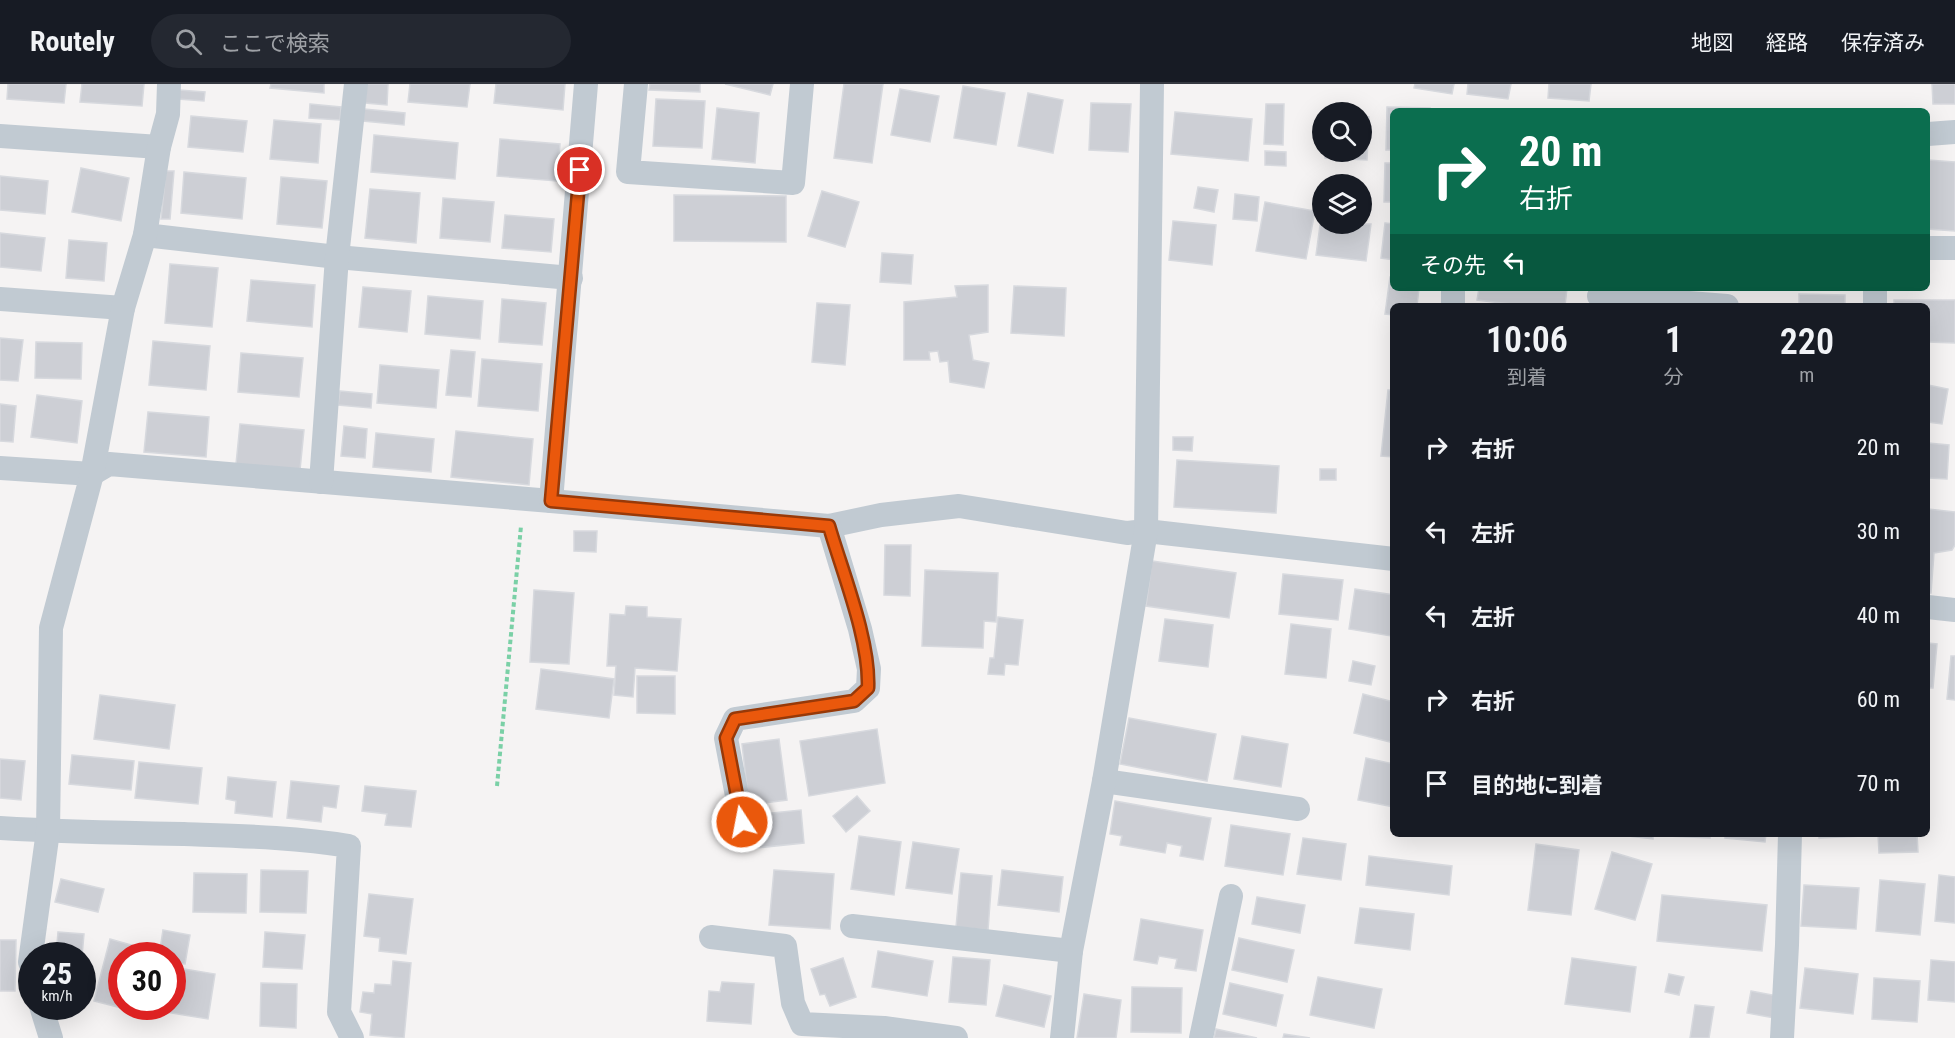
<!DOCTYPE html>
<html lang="ja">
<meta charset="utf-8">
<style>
:root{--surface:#171b24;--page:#242831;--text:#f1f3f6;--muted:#9ea1a6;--line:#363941}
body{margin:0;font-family:"Roboto Condensed","Noto Sans JP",sans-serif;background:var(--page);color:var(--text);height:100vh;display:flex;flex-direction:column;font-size:22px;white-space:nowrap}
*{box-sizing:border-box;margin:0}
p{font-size:20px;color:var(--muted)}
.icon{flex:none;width:33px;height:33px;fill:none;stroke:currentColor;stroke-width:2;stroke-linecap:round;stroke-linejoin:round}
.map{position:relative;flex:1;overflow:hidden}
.panel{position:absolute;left:1390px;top:219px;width:540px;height:534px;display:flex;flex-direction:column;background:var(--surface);border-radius:9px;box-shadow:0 6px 24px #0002}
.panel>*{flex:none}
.guide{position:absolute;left:1390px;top:24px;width:540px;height:183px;border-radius:9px;box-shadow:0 6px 24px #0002;background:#0b6e4f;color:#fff;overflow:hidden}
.tools{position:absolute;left:1312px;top:18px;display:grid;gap:12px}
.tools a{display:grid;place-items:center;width:60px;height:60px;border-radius:50%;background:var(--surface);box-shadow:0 6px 24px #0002;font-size:30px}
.speed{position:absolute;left:18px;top:858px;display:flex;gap:12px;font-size:30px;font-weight:700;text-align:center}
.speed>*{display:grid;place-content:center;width:78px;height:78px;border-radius:50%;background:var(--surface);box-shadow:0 6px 24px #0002;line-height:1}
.speed small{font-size:15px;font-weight:400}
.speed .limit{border:9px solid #d22;background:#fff;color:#111}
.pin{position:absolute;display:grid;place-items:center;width:51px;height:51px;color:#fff;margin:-26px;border:3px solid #fff;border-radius:50%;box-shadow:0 2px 6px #0007}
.me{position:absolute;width:66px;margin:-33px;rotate:349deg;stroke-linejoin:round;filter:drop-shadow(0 0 4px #0008)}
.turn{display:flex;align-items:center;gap:21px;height:126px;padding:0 30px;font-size:27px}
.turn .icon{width:78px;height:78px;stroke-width:2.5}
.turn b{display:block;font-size:42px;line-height:51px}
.then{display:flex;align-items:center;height:57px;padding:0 30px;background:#0003;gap:12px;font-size:22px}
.eta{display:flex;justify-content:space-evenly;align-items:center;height:102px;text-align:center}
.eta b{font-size:36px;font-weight:600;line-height:42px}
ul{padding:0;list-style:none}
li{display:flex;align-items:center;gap:18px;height:84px;padding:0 30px}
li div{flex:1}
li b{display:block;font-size:22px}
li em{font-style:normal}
header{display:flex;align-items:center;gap:36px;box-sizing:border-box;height:84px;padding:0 30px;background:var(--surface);border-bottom:2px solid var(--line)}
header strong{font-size:28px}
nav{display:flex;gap:33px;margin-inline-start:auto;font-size:21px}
.search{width:420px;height:54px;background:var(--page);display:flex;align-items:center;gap:15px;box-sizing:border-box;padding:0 21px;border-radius:33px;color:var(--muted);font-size:22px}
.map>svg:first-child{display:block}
.building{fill:#cdcfd5;stroke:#d7d9de;stroke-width:1.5}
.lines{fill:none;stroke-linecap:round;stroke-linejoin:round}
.path{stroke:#7ad0a6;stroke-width:4;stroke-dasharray:4.5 3;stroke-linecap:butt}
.street{stroke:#c1cad2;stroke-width:24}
.route-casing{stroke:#983908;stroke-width:15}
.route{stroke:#ea580c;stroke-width:10}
</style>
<header>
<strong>Routely</strong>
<div class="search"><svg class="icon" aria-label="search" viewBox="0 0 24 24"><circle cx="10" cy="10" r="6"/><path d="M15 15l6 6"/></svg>ここで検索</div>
<nav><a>地図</a><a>経路</a><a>保存済み</a></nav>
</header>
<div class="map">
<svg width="1955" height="954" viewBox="0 0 1955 954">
<rect width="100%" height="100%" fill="#f5f3f3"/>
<g class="building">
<polygon points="8,0 66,0 64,19 7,15"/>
<polygon points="82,0 144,0 142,22 80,18"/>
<polygon points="271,0 324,0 324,9 270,4"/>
<polygon points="366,0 388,0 387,21 365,19"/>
<polygon points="410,0 470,0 467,23 408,18"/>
<polygon points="496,0 565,0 563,26 494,19"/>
<polygon points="650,0 700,0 700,8 649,6"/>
<polygon points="725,0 773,0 770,11"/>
<polygon points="844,0 883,0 872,79 834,74"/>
<polygon points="1415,0 1454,0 1452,10 1414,4"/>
<polygon points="1468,0 1511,0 1508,15 1467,10"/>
<polygon points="1549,0 1591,0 1589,17 1548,14"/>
<polygon points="1932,0 1955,0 1955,20 1933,20"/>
<polygon points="963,2 1005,9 996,61 954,54"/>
<polygon points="900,5 939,12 930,58 891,51"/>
<polygon points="179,6 205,8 204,17 178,15"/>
<polygon points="1028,9 1063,16 1053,69 1018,62"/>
<polygon points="656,15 705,17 702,64 653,62"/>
<polygon points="1091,19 1131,20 1128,68 1089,66"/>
<polygon points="310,20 341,23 340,36 309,34"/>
<polygon points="1266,20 1284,20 1283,61 1264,60"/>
<polygon points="1387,23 1430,24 1430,27 1394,27 1394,66 1386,66"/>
<polygon points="717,24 759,29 755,79 712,75"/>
<polygon points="364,25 405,29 404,41 363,37"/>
<polygon points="1175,28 1252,35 1248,77 1171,70"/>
<polygon points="191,32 247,37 243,68 188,63"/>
<polygon points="1362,32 1369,33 1367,76 1325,74 1325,68 1362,68"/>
<polygon points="274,36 321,40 318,79 270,75"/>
<polygon points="374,51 458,59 455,95 371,88"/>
<polygon points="500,55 560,60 557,97 497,92"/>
<polygon points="1265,67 1286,68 1286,82 1265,81"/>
<polygon points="1928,76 1955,78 1955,147 1928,145"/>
<polygon points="1385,79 1394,79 1394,118 1384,118"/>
<polygon points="81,84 129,94 121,137 72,128"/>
<polygon points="166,87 174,87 170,135 161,135"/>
<polygon points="184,88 246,94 242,135 181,129"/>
<polygon points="0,92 48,97 45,130 0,126"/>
<polygon points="281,93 327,97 322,144 277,140"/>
<polygon points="1198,103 1218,106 1214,128 1194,124"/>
<polygon points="370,105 420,109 416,159 365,154"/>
<polygon points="822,107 859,118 845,163 808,152"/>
<polygon points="1235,110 1259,113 1257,137 1233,135"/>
<polygon points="674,111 786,112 786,158 674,157"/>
<polygon points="443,114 494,118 490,158 440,154"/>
<polygon points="1265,118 1315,127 1306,175 1256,167"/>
<polygon points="505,131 554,135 551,168 502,164"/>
<polygon points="1321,134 1323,134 1323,140 1371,140 1366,177 1316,171"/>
<polygon points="1173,137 1216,141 1212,181 1169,176"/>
<polygon points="1385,139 1394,140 1394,176 1381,174"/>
<polygon points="0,149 45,154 41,187 0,183"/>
<polygon points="69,156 107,159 104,197 66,194"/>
<polygon points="882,169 913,171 911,200 880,198"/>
<polygon points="170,180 218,184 212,243 165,239"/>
<polygon points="1390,193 1394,193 1394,204 1419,204 1417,222 1394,222 1394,231 1385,230"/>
<polygon points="251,196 315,201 312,243 247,237"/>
<polygon points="988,201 988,248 969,251 973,276 989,279 984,304 950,298 948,277 940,278 938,267 929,268 930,276 904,276 904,218 957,213 955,202"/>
<polygon points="1014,202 1066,204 1064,252 1011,249"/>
<polygon points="363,203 411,207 407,248 359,243"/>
<polygon points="1479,204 1567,204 1565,222 1527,222 1477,216"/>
<polygon points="1799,210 1845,211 1845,222 1799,222"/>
<polygon points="428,212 483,217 480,255 425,250"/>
<polygon points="502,215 546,219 542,261 499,258"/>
<polygon points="1894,216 1955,216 1955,259 1928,258 1928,222 1894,222"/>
<polygon points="817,219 850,221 845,281 812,278"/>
<polygon points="0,254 23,256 18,297 0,296"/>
<polygon points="153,257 210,262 206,306 149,301"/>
<polygon points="36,258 82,259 81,295 35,294"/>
<polygon points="451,266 475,268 471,313 446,311"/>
<polygon points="241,269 303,274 299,313 238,308"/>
<polygon points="482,275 542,280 538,327 478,322"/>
<polygon points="380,281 439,286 436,324 377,319"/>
<polygon points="1928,301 1948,305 1942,340 1928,338"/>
<polygon points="1388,306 1394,306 1394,373 1381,372"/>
<polygon points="340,307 372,310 371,324 338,321"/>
<polygon points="37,311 82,317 77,359 31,353"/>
<polygon points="0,320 16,322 13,358 0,357"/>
<polygon points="148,328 209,333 206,373 144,368"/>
<polygon points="240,340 304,346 300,386 236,380"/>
<polygon points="344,342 367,345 365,374 341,372"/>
<polygon points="456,347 533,355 529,401 451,393"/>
<polygon points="376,349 434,355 431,388 373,383"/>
<polygon points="1173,353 1193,353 1192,367 1173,366"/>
<polygon points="1928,359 1949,361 1947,395 1928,394"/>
<polygon points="1177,376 1279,382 1276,429 1174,423"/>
<rect x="1320" y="385" width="16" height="11"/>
<polygon points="1928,425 1955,428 1955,461 1952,466 1934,469 1931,509 1928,509"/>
<polygon points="574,447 597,447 596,468 574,467"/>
<polygon points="885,461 911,461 910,512 884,511"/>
<polygon points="1152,477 1236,489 1229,534 1146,522"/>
<polygon points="925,486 998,489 996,538 984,537 983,564 922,562"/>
<polygon points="1283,490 1343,496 1338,536 1279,530"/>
<polygon points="1355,505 1394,511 1394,539 1391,552 1349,545"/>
<polygon points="534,506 574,509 569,580 530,578"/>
<polygon points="626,522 647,523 647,533 681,535 677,587 635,584 633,613 614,611 616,582 607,582 610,530 625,531"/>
<polygon points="998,533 1023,536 1018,581 1005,580 1004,591 988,590 990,574 994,574"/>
<polygon points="1165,535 1213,541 1208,583 1159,577"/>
<polygon points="1291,540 1331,545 1326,594 1285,590"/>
<polygon points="1928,559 1937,560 1933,604 1928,604"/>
<polygon points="1951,572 1955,572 1955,616 1947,615"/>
<polygon points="1353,577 1375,582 1371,601 1349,597"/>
<polygon points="541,585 614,595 609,634 536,625"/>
<polygon points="637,592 675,592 675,630 637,629"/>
<polygon points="1363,610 1394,618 1394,659 1354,649"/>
<polygon points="100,611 175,621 169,665 94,655"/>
<polygon points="1129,634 1216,650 1207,697 1120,680"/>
<polygon points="877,645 885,699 809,712 800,657"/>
<polygon points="1242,652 1288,660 1281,703 1234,695"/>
<polygon points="779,655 787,716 749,721 742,660"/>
<polygon points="72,671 134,677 131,706 69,700"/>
<polygon points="1366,674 1394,680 1394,723 1358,716"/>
<polygon points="0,675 25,677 21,716 0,714"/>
<polygon points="139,678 202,684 198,720 135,714"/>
<polygon points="228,693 276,698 272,733 235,729 236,717 226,715"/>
<polygon points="291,697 339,702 336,724 323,722 321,738 287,734"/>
<polygon points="365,702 416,707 411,743 385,741 387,730 362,727"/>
<polygon points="857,712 870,727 846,748 833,732"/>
<polygon points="1115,717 1211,734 1203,776 1180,772 1182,762 1167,759 1165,769 1120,761 1122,752 1110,750"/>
<polygon points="801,726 804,759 756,764 752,731"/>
<polygon points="1231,741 1290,750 1283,791 1225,782"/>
<polygon points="1611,750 1653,750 1653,755"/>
<polygon points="1669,750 1710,750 1710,754 1668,752"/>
<polygon points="1725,750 1766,750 1765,758 1725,754"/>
<polygon points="1819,750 1863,750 1863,752 1819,754"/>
<polygon points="1878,750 1917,750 1918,768 1879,769"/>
<polygon points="859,752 901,758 894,811 851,805"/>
<polygon points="1303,754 1346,760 1341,796 1297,790"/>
<polygon points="913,758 959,765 952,810 906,804"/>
<polygon points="1536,760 1579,766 1571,831 1528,826"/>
<polygon points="1612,768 1652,780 1635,836 1595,825"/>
<polygon points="1369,772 1452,782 1449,811 1366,801"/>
<polygon points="261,786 308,787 306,829 260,828"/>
<polygon points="774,786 834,790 830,845 769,841"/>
<polygon points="1002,786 1063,793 1059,828 998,821"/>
<polygon points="194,789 247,790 246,829 193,828"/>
<polygon points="961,789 992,792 988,846 956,843"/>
<polygon points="1939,791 1955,793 1955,839 1935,837"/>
<polygon points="61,795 104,805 98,828 55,818"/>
<polygon points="1880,796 1925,800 1920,851 1876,847"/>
<polygon points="1804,801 1859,804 1856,845 1801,842"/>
<polygon points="369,810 413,815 406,870 379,867 380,854 364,852"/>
<polygon points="1662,811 1767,821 1762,867 1657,857"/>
<polygon points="1257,813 1305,821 1300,849 1252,840"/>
<polygon points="1360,824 1414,830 1410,866 1355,859"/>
<polygon points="1141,835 1203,846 1196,887 1175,884 1177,875 1159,872 1157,880 1134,876"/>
<polygon points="163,846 190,851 185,880 172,879 172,872 159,872"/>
<polygon points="58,848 84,850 82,872 56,872"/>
<polygon points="265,848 305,851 302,885 263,883"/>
<polygon points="1239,854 1294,866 1287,898 1232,886"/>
<polygon points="110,855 156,868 155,872 122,872 122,922 142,922 141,929 94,917"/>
<polygon points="0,856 16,856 15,907 0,907"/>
<polygon points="878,867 933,877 927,912 872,903"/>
<polygon points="953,873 990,876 986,921 949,918"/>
<polygon points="843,874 856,913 830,922 825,910 820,911 811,885"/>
<polygon points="1572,874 1636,883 1630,928 1565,920"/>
<polygon points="1931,876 1955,878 1955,918 1928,916"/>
<polygon points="393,877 411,879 404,954 370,951 372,930 360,928 363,908 374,909 375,900 391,901"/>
<polygon points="172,883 215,890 208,935 159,927 160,922 172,922"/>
<polygon points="1805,884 1858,890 1853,930 1800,924"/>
<polygon points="1669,890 1684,893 1679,911 1665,908"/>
<polygon points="1318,893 1382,905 1374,944 1310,931"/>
<polygon points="1874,894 1920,897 1917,938 1872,935"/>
<polygon points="722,898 754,900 751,940 707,937 709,907 720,908"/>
<polygon points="261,899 297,900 296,944 260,942"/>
<polygon points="1230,899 1283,911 1276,942 1223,930"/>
<polygon points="1004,901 1051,912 1044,943 996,932"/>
<polygon points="1132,903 1182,904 1181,949 1131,948"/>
<polygon points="1751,907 1778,912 1774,934 1747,929"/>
<polygon points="1084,910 1121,916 1116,954 1077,954"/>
<polygon points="1695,921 1714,923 1709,954 1690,954"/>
<polygon points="1216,945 1257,954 1214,954"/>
<polygon points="1284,950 1310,954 1283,954"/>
</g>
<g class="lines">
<polyline class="path" points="497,702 521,442"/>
<g class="street">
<polyline points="636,0 628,88 793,99 802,0"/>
<polyline points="1928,50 1955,48"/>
<polyline points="0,52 159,63"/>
<polyline points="145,151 337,173 571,194"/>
<polyline points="1928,164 1955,164"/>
<polyline points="1599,212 1727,222"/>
<polyline points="0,215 123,224"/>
<polyline points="1453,222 1453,204"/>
<polyline points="1875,222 1875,204"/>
<polyline points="0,384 92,390 109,380 551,417 829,442 881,431 959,422 1127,449 1146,447 1394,475"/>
<polyline points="321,398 337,173 356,0"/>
<polyline points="551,417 586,0"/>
<polyline points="1928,523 1955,526"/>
<polyline points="1104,697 1298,725"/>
<polyline points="742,738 726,654 735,635 854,617 868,604 869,585 860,545 829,442"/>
<path d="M 0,744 C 61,748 123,749 184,750 C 239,752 294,753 349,762 L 339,928 L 352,954"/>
<polyline points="852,842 1071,867"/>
<polyline points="711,853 785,862 793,919 802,940 884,944 956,954"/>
<polyline points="32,883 30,878 48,747 51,544 92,390 123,224 145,151 159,63 168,30 169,0"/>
<polyline points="41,922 51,954"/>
<polyline points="1062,954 1071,867 1104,697 1146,447 1152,0"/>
<polyline points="1201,954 1231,812"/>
<polyline points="1782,954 1787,861 1790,750"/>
</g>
</g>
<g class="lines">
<g class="route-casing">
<path id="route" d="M 580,86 L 551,417 L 829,442 C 843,490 870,556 868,604 L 854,617 L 735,635 L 726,654 L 742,738"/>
</g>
<use href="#route" class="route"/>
</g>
</svg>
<div class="tools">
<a><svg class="icon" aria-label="search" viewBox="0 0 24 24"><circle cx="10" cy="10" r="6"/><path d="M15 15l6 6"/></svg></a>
<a><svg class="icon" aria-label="layers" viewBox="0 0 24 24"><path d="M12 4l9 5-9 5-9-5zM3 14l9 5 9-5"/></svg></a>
</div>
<div class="speed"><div>25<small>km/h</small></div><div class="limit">30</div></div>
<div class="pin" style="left:580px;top:86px;background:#d93025"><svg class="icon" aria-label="arrive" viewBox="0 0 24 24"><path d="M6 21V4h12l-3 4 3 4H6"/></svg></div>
<svg class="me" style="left:742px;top:738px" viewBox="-20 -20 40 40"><circle r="17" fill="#ea580c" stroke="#fff" stroke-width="3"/><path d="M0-11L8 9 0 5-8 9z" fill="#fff"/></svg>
<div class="guide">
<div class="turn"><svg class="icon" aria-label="right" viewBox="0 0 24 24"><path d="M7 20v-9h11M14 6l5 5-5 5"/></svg><div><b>20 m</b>右折</div></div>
<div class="then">その先<svg class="icon" aria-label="left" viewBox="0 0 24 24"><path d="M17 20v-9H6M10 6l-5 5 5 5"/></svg></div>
</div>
<section class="panel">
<div class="eta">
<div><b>10:06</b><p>到着</p></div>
<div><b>1</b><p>分</p></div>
<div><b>220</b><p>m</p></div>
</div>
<ul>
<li><svg class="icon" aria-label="right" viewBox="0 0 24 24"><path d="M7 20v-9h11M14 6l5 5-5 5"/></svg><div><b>右折</b></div><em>20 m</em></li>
<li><svg class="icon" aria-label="left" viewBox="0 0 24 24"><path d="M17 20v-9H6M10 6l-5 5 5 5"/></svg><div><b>左折</b></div><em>30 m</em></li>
<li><svg class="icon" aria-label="left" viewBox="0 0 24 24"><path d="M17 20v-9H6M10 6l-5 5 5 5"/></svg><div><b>左折</b></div><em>40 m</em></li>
<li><svg class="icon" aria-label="right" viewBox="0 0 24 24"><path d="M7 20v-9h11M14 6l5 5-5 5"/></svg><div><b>右折</b></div><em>60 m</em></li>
<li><svg class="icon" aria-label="arrive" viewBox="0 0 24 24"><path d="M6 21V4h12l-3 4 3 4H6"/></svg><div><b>目的地に到着</b></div><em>70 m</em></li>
</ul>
</section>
</div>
